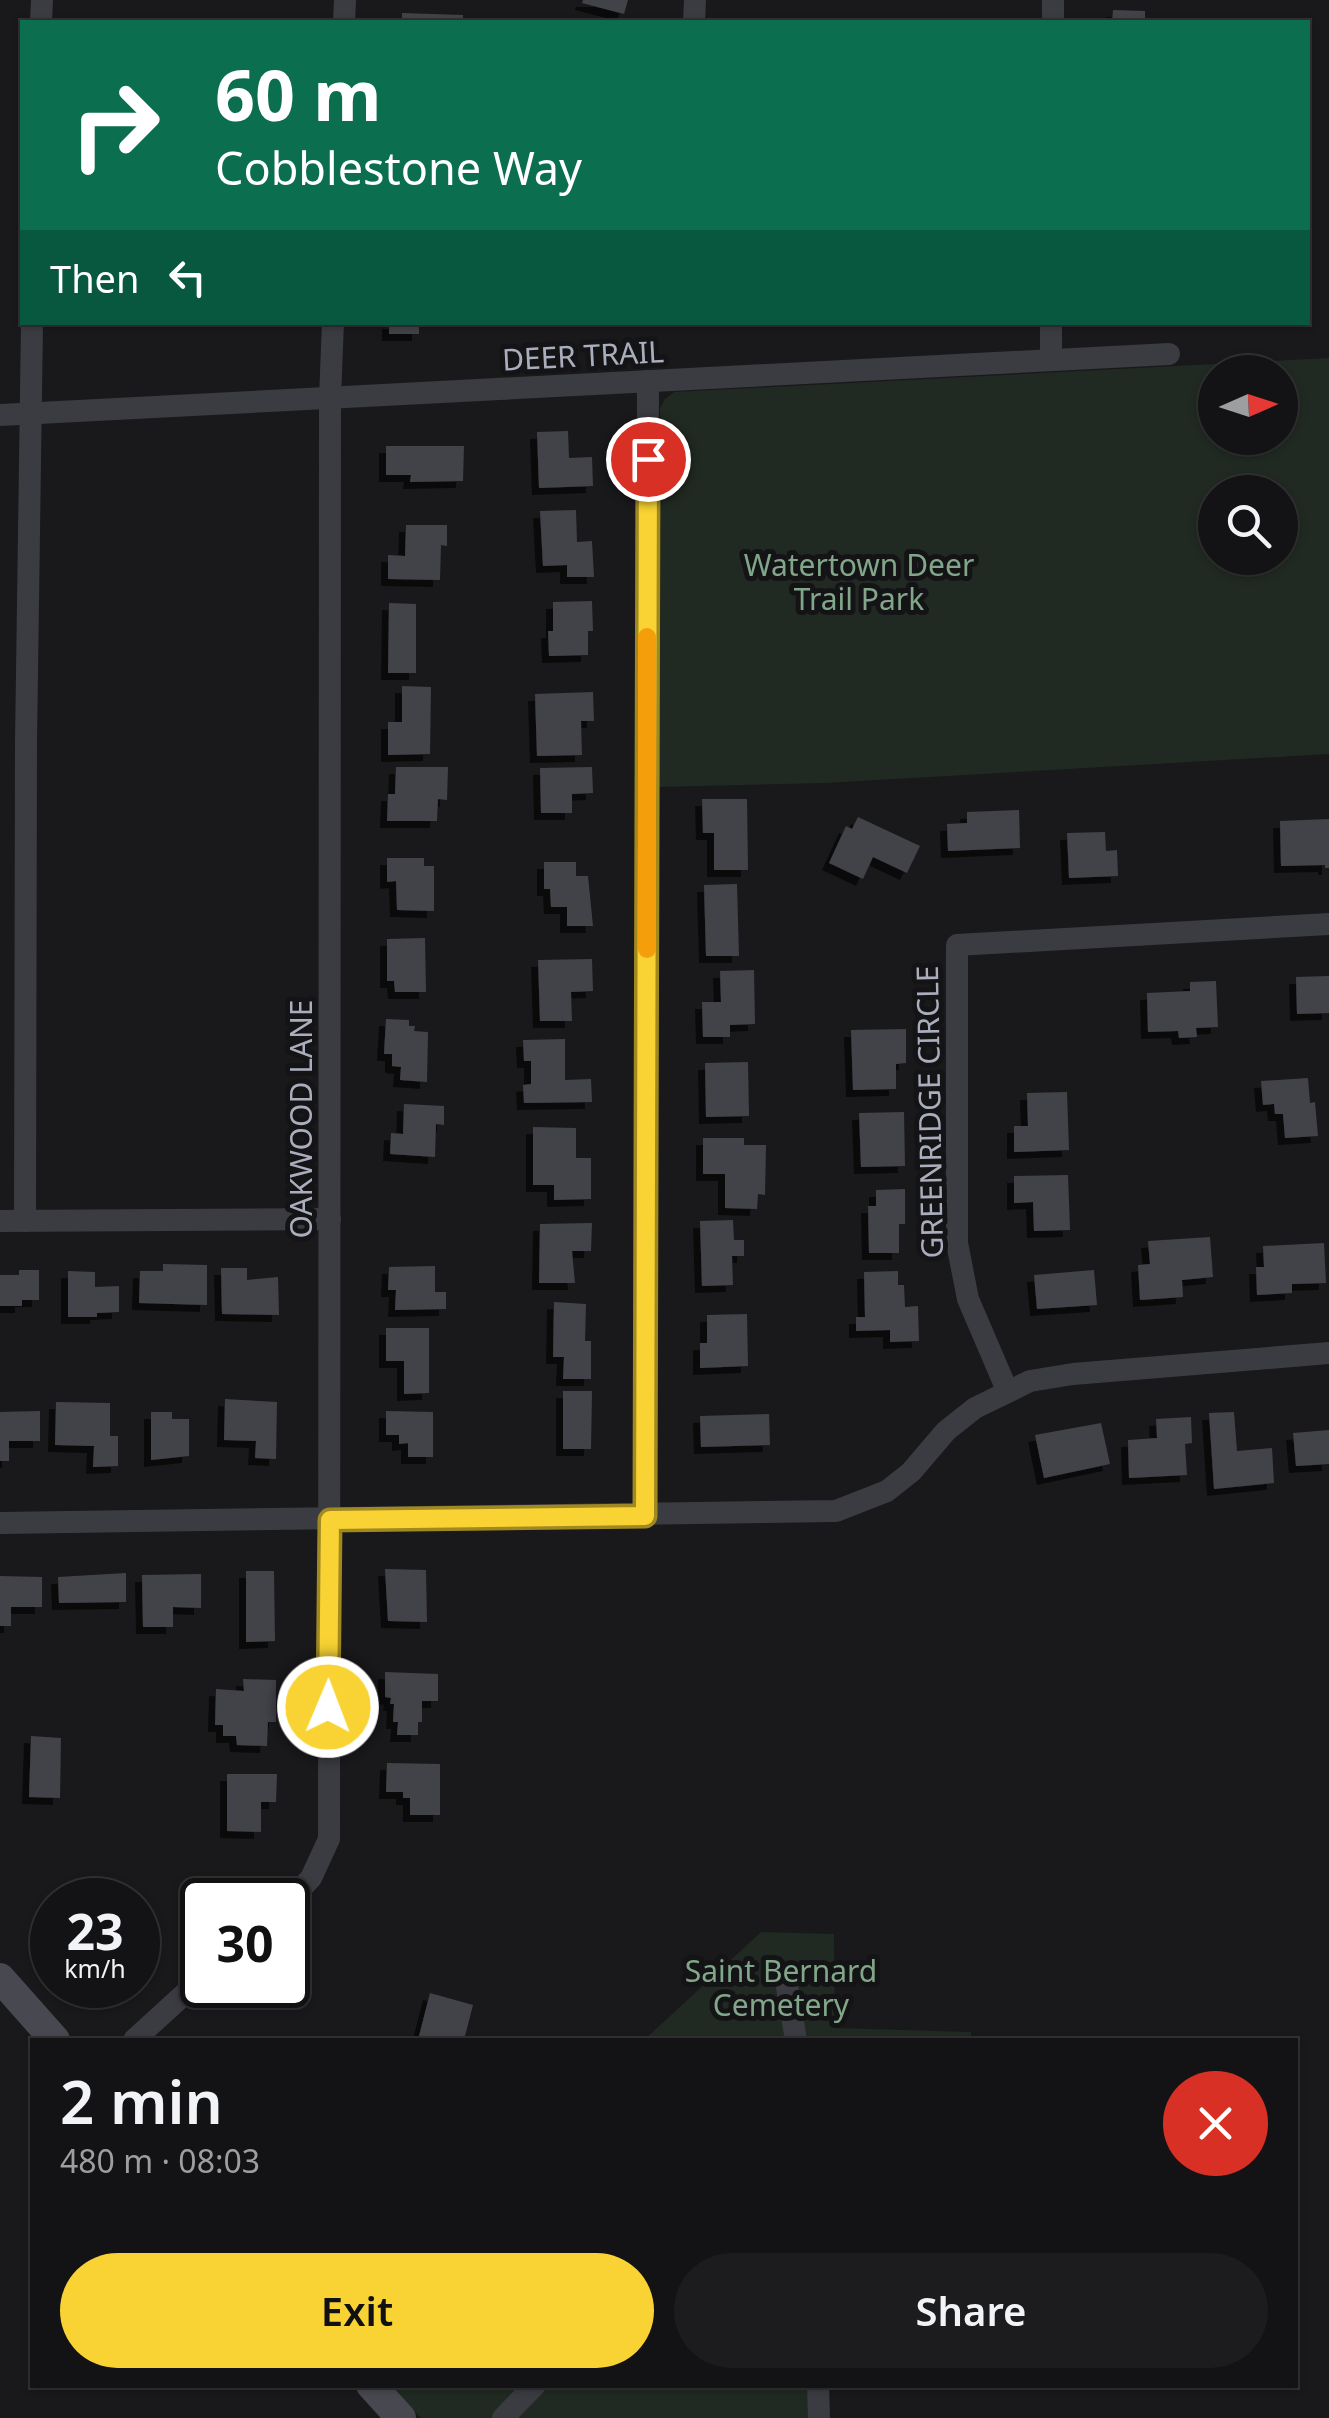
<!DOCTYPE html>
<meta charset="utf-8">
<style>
:root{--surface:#131214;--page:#1c1b1d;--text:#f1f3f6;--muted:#9d9ea0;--line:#323234;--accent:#f8d333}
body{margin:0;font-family:"Noto Sans",sans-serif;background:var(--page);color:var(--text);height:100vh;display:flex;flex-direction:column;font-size:38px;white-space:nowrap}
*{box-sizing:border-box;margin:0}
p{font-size:32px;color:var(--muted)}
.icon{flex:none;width:55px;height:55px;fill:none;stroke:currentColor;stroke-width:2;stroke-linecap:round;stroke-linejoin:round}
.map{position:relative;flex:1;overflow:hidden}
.panel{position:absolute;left:30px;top:2038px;width:1268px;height:350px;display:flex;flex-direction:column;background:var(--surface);border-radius:0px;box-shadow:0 2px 8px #0004,0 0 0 2px var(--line)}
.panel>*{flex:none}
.banner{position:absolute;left:20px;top:20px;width:1290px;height:305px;border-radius:0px;box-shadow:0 2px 8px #0004,0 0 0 2px var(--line);background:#0b6e4f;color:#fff;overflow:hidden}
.needle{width:65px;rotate:87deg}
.tools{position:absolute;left:1198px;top:355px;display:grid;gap:20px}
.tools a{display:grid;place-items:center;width:100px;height:100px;border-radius:50%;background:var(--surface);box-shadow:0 2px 8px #0004,0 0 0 2px var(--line);font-size:50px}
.speed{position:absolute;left:30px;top:1878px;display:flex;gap:20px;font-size:50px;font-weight:700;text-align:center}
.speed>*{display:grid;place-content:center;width:130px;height:130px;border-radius:50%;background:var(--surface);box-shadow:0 2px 8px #0004,0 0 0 2px var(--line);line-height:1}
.speed small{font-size:25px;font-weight:400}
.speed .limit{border:5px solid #111;border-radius:15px;background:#fff;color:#111}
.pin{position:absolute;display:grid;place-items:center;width:85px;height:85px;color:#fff;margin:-42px;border:5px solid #fff;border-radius:50%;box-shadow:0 2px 10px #0007}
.me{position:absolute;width:110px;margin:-55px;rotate:1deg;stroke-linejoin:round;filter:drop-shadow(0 0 8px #0008)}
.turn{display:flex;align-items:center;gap:35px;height:210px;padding:0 30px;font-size:45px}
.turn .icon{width:130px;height:130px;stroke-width:2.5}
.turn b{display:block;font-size:70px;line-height:85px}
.then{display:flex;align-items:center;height:95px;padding:0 30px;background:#0003;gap:20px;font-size:38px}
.round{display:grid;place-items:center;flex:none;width:105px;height:105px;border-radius:52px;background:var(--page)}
.head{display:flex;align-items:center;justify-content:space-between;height:170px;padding:0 30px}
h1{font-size:60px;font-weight:600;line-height:75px}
.primary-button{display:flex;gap:20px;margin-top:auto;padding:20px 30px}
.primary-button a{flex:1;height:115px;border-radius:60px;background:var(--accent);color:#111;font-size:40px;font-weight:600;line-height:115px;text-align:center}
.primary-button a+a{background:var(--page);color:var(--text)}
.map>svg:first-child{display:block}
.green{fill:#202922;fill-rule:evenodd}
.building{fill:#434248;filter:url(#shadow)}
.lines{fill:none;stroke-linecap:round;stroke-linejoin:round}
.street{stroke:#3b3b42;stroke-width:22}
.secondary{stroke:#474850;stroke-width:30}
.route-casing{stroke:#a18921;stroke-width:25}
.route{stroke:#f8d333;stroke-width:18}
.slow{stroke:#f59e0b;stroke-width:18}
.labels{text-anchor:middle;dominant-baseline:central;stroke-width:10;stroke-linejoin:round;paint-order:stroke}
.street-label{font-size:30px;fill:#aaadbb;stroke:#141316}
.park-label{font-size:30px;fill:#81a689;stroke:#141316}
</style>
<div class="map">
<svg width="1329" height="2418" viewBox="0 0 1329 2418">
<defs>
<filter id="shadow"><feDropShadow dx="-7" dy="7" stdDeviation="0" flood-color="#0009"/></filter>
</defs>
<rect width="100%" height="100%" fill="#19181b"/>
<g class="green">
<path d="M 1329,358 L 1329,754 L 826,783 L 659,787 L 660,408 L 665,399 L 674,392 ZM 1215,372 L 1280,372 L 1280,438 L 1215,438 ZM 1215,492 L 1280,492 L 1280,558 L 1215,558 Z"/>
<polygon points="761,1932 834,1934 835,2028 971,2032 971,2040 644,2040"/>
<polygon points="389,2385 826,2385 826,2418 421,2418"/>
</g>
<g class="building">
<polygon points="583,0 628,0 624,14 582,3"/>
<polygon points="1113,10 1145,11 1145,22 1112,22"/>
<polygon points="402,13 463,15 463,22 402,22"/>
<polygon points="987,18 987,22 945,22 945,19"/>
<rect x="389" y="322" width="30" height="12"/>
<polygon points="568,431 569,458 592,457 593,486 539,488 537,432"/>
<polygon points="386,446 464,446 463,481 410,482 411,475 386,475"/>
<polygon points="576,510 577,542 592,541 594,577 567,577 567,565 543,566 540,511"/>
<polygon points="406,525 447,525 447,546 441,545 440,580 388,579 388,555 405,556"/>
<polygon points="592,601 593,631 588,631 588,655 549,656 548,631 553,631 553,602"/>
<polygon points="389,603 416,604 416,673 388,673"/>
<polygon points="402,686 431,687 430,754 388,755 388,722 402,722"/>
<polygon points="593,692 594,721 581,721 582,755 537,756 535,694"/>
<polygon points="396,767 448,767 447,800 438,799 437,821 387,821 388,794 395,794"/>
<polygon points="592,767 593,793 572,794 572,813 541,813 540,768"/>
<polygon points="702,799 747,799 748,870 714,870 714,833 703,833"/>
<polygon points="1019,810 1020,848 948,851 947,824 967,823 967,812"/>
<polygon points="858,817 920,846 907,873 873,857 863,879 829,863 846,826 852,829"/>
<polygon points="1329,819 1329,868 1325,868 1325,865 1281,866 1280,821"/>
<polygon points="1105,832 1106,851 1117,850 1118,876 1069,878 1067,833"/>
<polygon points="387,858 424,858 424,866 434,866 434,911 397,910 396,881 387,882"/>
<polygon points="544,862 576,862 576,876 588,876 593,926 567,926 567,907 551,907 550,889 544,889"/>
<polygon points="737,884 739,956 706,956 704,885"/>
<polygon points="425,938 426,992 395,992 394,981 387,981 387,939"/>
<polygon points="592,959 593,991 571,992 572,1021 540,1021 538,960"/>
<polygon points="754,970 755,1024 730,1025 730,1037 703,1037 702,1002 721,1002 720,971"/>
<polygon points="1329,976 1329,1013 1297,1014 1296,977"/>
<polygon points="1216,981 1218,1027 1196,1028 1197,1037 1179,1038 1178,1031 1148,1032 1147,993 1190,991 1190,982"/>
<polygon points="386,1019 409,1020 409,1026 415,1026 414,1031 428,1032 427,1082 400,1080 401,1067 392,1066 392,1054 384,1054"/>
<polygon points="906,1029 906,1063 896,1064 896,1089 853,1090 851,1030"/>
<polygon points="565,1039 565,1080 591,1079 592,1102 524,1103 523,1085 531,1084 531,1061 524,1061 523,1040"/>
<polygon points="748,1062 749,1116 706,1117 705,1063"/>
<polygon points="1308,1078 1310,1103 1315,1102 1318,1136 1285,1138 1283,1114 1275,1114 1274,1104 1263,1105 1261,1081"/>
<polygon points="1067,1092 1069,1150 1014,1152 1014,1126 1028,1126 1027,1093"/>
<polygon points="404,1104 444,1106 444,1125 436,1124 435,1157 390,1154 391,1133 403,1134"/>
<polygon points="904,1112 905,1166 861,1167 859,1113"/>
<polygon points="533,1127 576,1128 576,1158 591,1158 591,1199 554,1200 554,1185 533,1185"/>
<polygon points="703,1138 744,1138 744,1145 766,1145 765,1195 758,1194 757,1209 725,1208 725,1174 703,1174"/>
<polygon points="1068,1175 1070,1230 1034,1231 1033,1202 1014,1203 1014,1176"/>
<polygon points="905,1189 905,1224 899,1224 899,1253 869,1253 868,1206 876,1206 876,1190"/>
<polygon points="733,1220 734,1240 744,1240 744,1256 732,1256 733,1285 702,1286 700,1221"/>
<polygon points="592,1223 591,1251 572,1251 575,1283 539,1283 540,1224"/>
<polygon points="1210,1237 1213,1277 1182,1280 1183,1297 1140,1300 1138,1265 1150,1264 1148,1241"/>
<polygon points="1324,1243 1326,1283 1292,1284 1292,1293 1257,1295 1256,1267 1264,1267 1263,1246"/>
<polygon points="163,1264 207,1265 207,1305 139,1303 140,1271 163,1271"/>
<polygon points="435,1266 435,1292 446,1292 446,1309 395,1310 396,1290 388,1290 389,1267"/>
<polygon points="221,1268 247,1268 247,1280 278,1277 279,1315 222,1314"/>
<polygon points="19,1270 39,1270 39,1300 22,1300 22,1306 0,1306 0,1275 19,1275"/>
<polygon points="1094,1270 1097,1305 1037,1309 1034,1275"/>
<polygon points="68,1271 95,1272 95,1287 119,1286 119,1312 97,1313 97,1317 68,1317"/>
<polygon points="898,1271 898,1285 904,1285 905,1307 918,1306 919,1341 890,1342 890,1330 856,1331 856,1317 865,1317 864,1272"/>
<polygon points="554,1302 586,1304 585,1341 591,1341 591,1379 563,1379 564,1357 553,1357"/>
<polygon points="747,1314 748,1366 700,1368 700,1343 707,1343 707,1315"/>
<polygon points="386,1328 429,1328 429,1393 404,1394 404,1361 386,1361"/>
<polygon points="563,1391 592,1391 591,1449 563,1449"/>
<polygon points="225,1399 277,1402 276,1459 255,1458 256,1441 224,1440"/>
<polygon points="56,1402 110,1403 110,1436 118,1436 118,1466 93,1467 94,1446 55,1445"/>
<polygon points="40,1411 40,1441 9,1441 9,1461 0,1461 0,1412"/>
<polygon points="386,1411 433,1412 433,1457 408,1457 408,1443 399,1444 399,1435 386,1435"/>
<polygon points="151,1412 172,1412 172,1419 189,1419 189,1456 151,1460"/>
<polygon points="1234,1412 1237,1451 1272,1448 1274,1483 1214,1489 1209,1413"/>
<polygon points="769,1414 770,1445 701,1447 700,1416"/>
<polygon points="1191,1417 1192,1443 1185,1444 1187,1475 1129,1478 1128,1440 1157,1438 1156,1419"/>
<polygon points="1101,1423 1110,1464 1044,1478 1035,1435"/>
<polygon points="1329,1430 1329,1464 1296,1466 1293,1433"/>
<polygon points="385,1569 426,1570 427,1622 388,1621"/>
<polygon points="246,1571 274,1571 275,1641 246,1642"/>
<polygon points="126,1573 126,1602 59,1603 58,1577"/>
<polygon points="201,1574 201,1608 173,1607 173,1627 143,1627 142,1575"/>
<polygon points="0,1576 42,1577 42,1607 11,1607 11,1626 0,1626"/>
<polygon points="385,1672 438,1674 438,1701 422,1701 422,1722 418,1722 418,1735 397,1735 398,1722 393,1722 394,1704 390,1704 391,1698 385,1697"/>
<polygon points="243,1679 276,1680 276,1722 268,1722 267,1746 237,1745 236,1736 223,1736 223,1725 215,1725 216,1689 244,1691"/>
<polygon points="31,1736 61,1738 60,1798 29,1797"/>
<polygon points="387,1763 440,1764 440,1815 410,1815 410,1798 403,1798 403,1792 386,1792"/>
<polygon points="227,1774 277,1774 276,1802 261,1802 261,1832 227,1831"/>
<polygon points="138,1928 140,1928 143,1960 138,1961"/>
<polygon points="430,1993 473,2005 464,2040 418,2040"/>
</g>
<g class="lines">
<g class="street">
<polyline points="41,22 42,0"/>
<polyline points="344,22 345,0"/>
<polyline points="694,22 695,0"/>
<polyline points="1053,22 1053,0"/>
<polyline points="1051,360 1051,322"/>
<polyline points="0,415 1169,354"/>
<polyline points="0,1221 330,1219"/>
<polyline points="25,1221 26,743 32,322"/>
<polyline points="1007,1390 968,1299 957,1243 957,945 1329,924"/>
<polyline points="645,1515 648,381"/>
<polyline points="0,1523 836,1511 887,1491 911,1472 946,1431 975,1408 1030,1381 1073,1374 1329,1353"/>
<polyline points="288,1902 311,1878 329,1839 330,398 333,322"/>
<polyline points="787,1987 796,2040"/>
<polyline points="134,2040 202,1978"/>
<polyline points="818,2385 819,2418"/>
<polyline points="503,2418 535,2385"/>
</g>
<g class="secondary">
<polyline points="0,1978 55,2040"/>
<polyline points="371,2385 401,2418"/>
</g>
</g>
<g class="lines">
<g class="route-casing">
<polyline id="route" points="328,1707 330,1520 645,1516 648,459"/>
</g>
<use href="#route" class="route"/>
<polyline class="slow" points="647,949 647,637"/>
</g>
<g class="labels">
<g class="street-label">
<text transform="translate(583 355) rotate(-3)">DEER TRAIL</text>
<text transform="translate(929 1112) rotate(-91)">GREENRIDGE CIRCLE</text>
<text transform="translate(300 1119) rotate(-90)">OAKWOOD LANE</text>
</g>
<g class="park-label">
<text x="859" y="564">Watertown Deer<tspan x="859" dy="34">Trail Park</tspan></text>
<text x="781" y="1970">Saint Bernard<tspan x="781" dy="34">Cemetery</tspan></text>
</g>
</g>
</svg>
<div class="tools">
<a><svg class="needle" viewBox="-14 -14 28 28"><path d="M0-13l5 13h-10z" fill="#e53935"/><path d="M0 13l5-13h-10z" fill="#9d9ea0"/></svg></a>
<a><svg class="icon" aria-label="search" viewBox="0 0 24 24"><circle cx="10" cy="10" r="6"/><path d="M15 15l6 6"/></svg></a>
</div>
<div class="speed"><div>23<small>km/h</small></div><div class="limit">30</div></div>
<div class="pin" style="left:648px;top:459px;background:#d93025"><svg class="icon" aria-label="arrive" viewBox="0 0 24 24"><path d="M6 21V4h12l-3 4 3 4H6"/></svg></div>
<svg class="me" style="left:328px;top:1707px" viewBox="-20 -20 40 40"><circle r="17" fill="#f8d333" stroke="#fff" stroke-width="3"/><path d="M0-11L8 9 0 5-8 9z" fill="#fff"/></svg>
<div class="banner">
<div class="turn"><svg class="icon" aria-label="right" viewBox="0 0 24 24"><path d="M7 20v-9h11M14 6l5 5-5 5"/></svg><div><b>60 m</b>Cobblestone Way</div></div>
<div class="then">Then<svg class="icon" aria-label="left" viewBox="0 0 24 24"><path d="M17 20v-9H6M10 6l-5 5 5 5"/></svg></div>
</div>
<section class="panel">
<div class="head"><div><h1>2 min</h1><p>480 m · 08:03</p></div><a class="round" style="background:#d93025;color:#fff"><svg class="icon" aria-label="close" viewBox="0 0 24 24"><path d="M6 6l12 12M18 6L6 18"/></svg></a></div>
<div class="primary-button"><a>Exit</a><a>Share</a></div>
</section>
</div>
